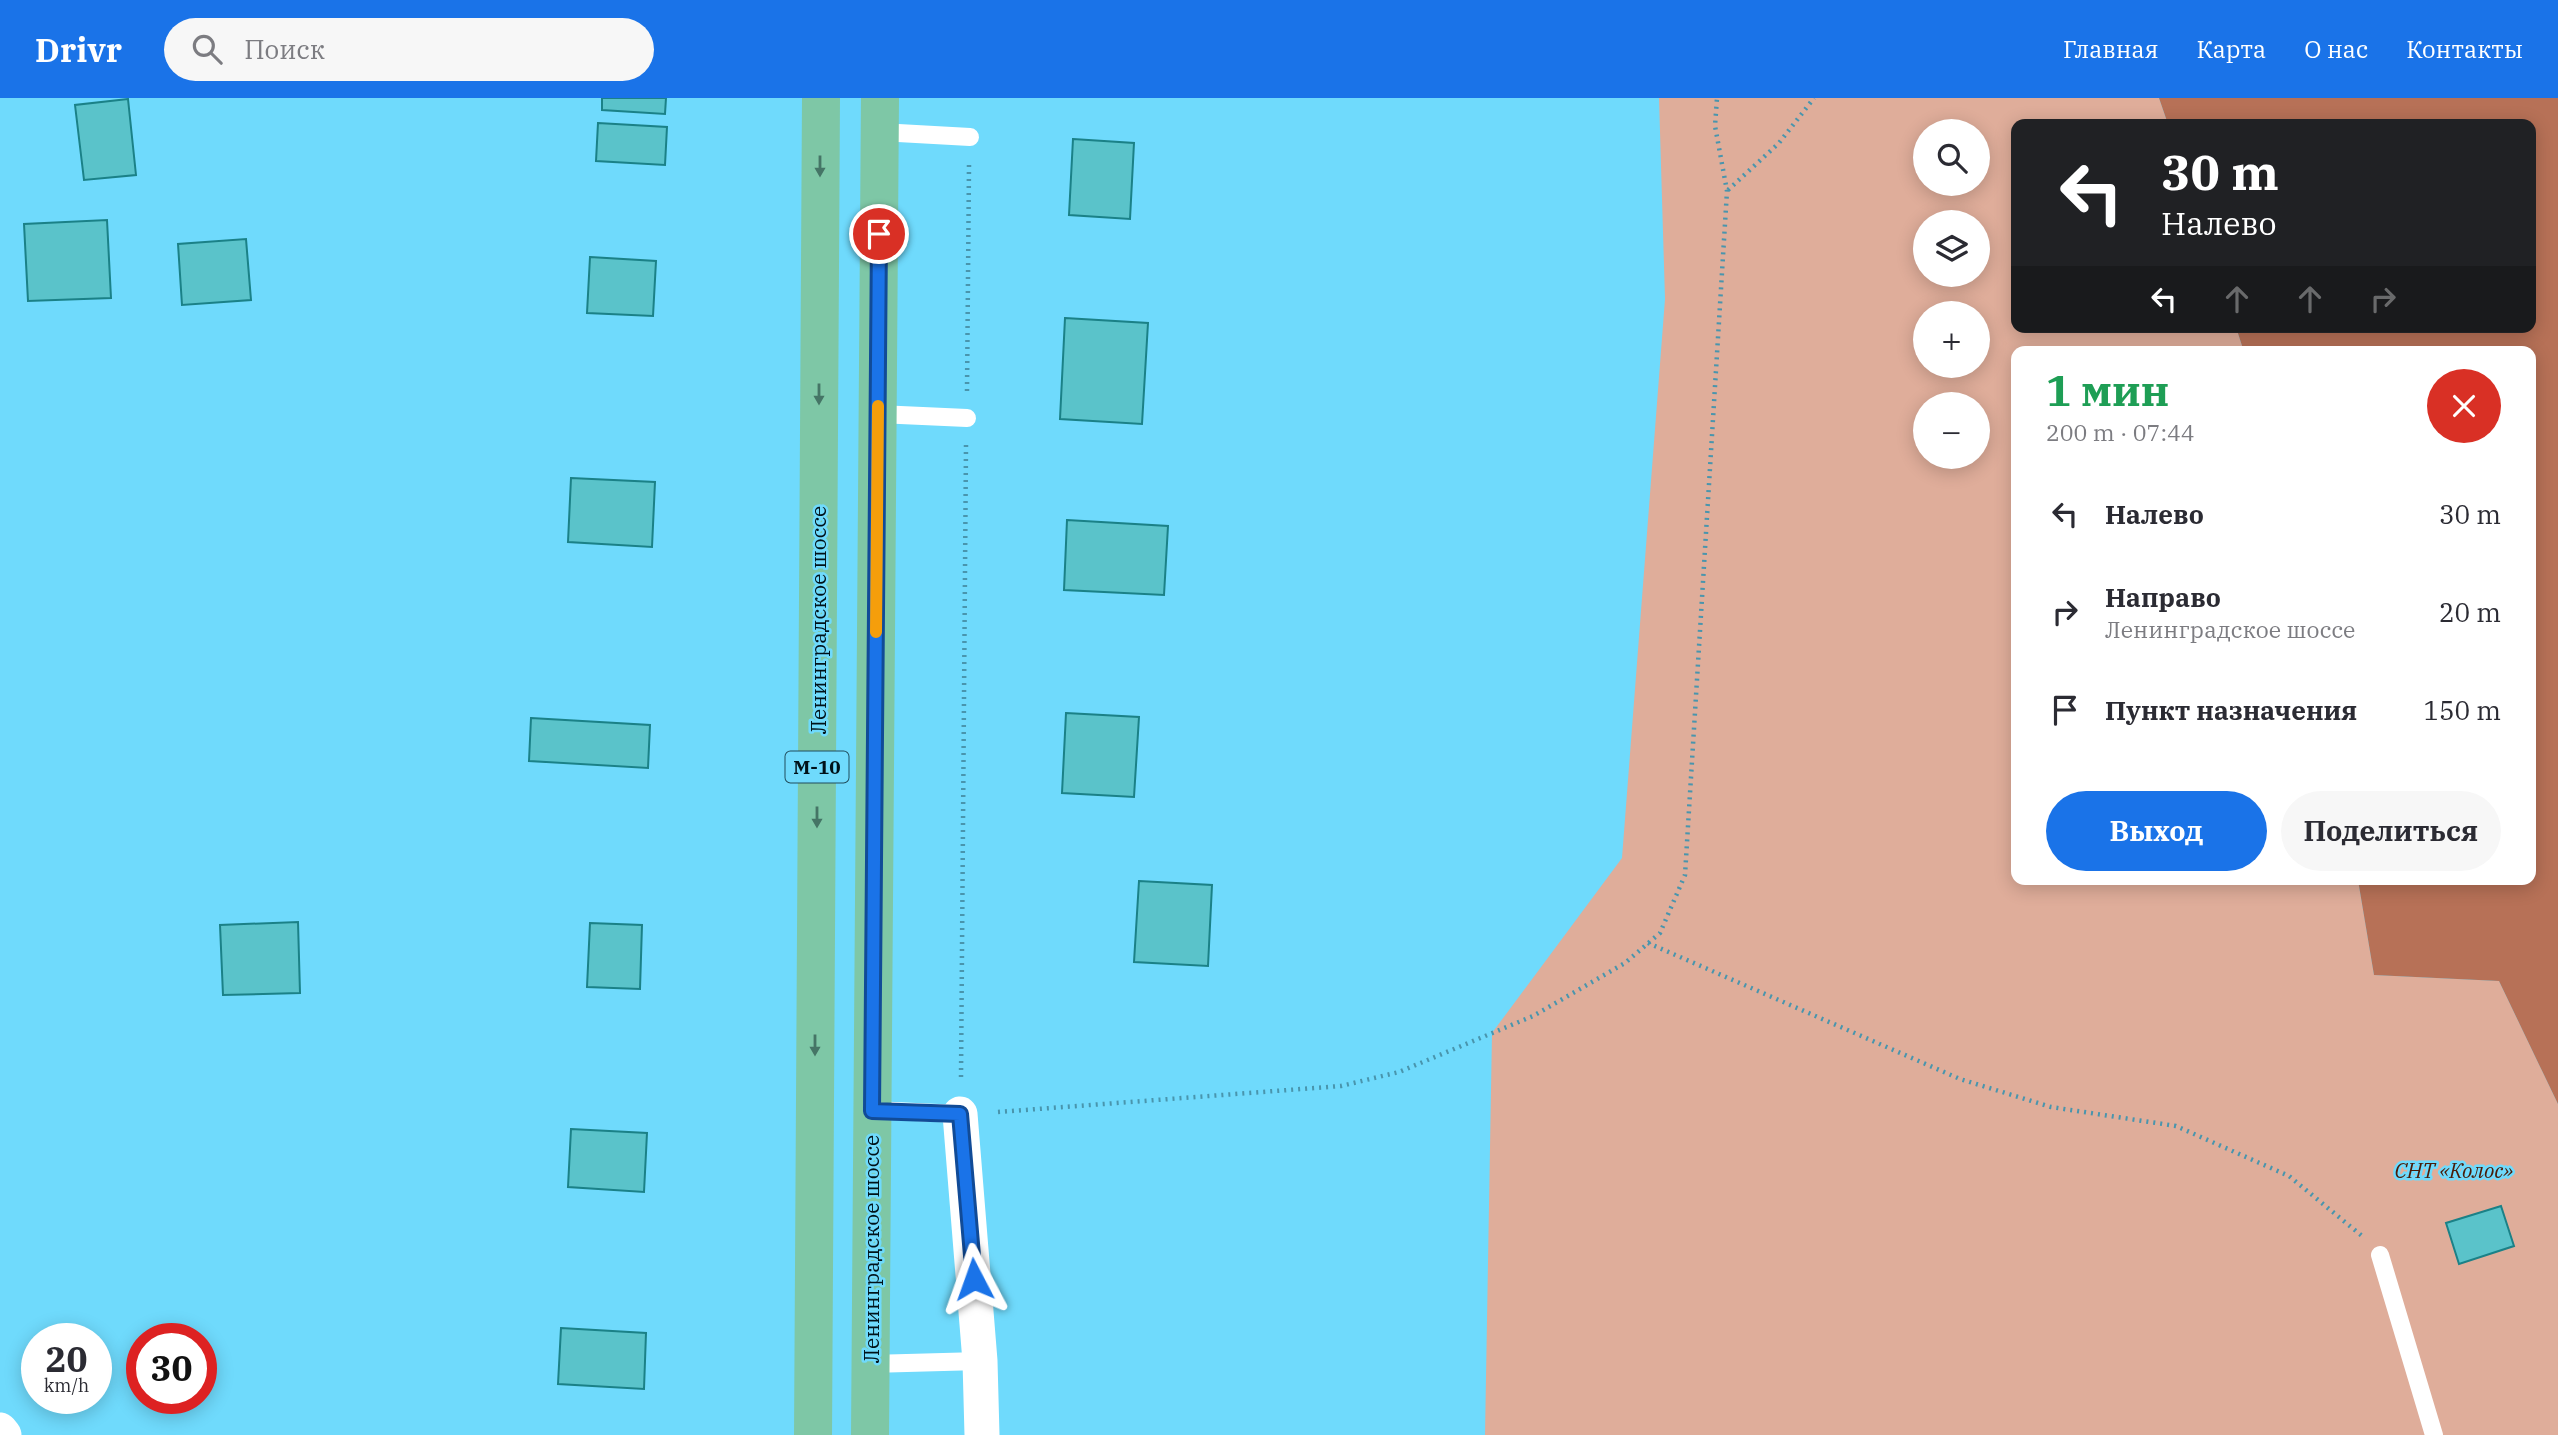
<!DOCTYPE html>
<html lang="ru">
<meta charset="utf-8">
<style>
:root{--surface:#fff;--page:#f7f7f7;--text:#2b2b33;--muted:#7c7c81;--accent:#1a73e8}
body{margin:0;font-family:"IBM Plex Serif",serif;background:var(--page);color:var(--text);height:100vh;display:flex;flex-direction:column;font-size:26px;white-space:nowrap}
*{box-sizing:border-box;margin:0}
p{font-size:23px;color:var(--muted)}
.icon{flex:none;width:38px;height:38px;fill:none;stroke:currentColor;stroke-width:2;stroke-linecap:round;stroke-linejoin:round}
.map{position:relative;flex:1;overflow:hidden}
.sheet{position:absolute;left:2011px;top:248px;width:525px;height:539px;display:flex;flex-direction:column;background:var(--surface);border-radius:14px;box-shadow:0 4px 18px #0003}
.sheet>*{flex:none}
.top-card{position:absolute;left:2011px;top:21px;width:525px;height:214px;border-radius:14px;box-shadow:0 4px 18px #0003;background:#202124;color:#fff;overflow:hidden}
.controls{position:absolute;left:1913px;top:21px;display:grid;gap:14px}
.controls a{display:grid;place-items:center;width:77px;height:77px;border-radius:50%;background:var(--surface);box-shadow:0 4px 18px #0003;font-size:35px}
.speed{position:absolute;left:21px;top:1225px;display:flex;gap:14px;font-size:35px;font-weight:700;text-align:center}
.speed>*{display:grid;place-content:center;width:91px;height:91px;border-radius:50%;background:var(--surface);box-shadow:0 4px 18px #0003;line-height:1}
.speed small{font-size:18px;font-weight:400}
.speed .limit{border:10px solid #d22;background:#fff;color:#111}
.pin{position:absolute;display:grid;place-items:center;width:60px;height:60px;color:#fff;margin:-30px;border:4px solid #fff;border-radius:50%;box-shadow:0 2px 7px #0007}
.me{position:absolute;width:77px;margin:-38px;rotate:356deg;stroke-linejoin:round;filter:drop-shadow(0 0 5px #0008)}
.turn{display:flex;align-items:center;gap:24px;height:147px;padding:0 35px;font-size:32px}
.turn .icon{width:91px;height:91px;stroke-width:2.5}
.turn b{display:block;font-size:49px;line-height:60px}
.lanes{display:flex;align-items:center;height:66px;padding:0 35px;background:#0003;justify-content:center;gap:35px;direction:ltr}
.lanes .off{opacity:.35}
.round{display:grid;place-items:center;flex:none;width:74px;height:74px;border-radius:37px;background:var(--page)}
.overview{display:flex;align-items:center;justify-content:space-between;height:119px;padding:0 35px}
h1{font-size:42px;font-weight:700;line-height:52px;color:#1e9e55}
.action{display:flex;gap:14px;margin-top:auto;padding:14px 35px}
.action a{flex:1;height:80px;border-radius:42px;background:var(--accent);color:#fff;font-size:28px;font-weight:700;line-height:80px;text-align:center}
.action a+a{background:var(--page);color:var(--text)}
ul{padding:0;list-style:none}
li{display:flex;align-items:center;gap:21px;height:98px;padding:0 35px}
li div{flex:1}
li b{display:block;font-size:26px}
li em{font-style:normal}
header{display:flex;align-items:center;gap:42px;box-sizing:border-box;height:98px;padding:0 35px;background:var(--accent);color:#fff}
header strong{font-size:33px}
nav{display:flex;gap:38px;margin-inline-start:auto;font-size:24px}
.search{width:490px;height:63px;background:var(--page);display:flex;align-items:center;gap:18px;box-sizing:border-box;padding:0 24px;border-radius:38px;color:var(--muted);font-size:26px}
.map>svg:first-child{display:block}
.green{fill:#dfad9a;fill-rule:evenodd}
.forest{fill:#b77157}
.building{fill:#5ac3ca;stroke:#1b8187;stroke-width:2}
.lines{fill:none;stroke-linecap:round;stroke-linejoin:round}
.path{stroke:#4995ad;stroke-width:4.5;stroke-dasharray:2 5;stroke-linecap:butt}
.service{stroke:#fff;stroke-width:18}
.minor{stroke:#fff;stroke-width:35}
.trunk{stroke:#7ec7a6;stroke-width:38}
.oneway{fill:#457566}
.route-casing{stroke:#114b97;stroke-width:18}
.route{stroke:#1a73e8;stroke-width:12}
.slow{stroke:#f59e0b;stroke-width:12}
.labels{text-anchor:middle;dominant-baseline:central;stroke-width:5;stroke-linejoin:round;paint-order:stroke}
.shield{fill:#6fdafc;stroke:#214d5c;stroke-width:2}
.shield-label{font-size:19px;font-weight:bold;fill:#001118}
.street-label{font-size:21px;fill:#001118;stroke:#6fdafc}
.park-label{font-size:21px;font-style:italic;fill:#4a1c08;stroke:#6fdafc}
</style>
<header>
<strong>Drivr</strong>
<div class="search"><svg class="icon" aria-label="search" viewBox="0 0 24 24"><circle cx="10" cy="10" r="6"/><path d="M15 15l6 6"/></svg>Поиск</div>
<nav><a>Главная</a><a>Карта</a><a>О нас</a><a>Контакты</a></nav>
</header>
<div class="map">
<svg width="2558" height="1337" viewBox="0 0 2558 1337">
<rect width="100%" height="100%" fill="#6fdafc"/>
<path class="green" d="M 1659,0 L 2159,0 L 2168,26 L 2016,26 L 2016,229 L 2236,229 L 2244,254 L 2016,254 L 2016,782 L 2358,782 L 2374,877 L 2499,883 L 2558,1006 L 2558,1337 L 1485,1337 L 1492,935 L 1622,760 L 1665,201 ZM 1925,33 L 1978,33 L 1978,86 L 1925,86 ZM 1925,124 L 1978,124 L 1978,177 L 1925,177 ZM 1925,215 L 1978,215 L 1978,268 L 1925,268 ZM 1925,306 L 1978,306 L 1978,359 L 1925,359 Z"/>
<polygon class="forest" points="2159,0 2558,0 2558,1006 2499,883 2374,877 2358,782 2530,782 2530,254 2244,254 2236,229 2530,229 2530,26 2168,26"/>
<g class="building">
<polygon points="602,0 666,0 665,16 602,12"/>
<polygon points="128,1 136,77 84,82 75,7"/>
<polygon points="598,25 667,29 665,67 596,63"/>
<polygon points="1073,41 1134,45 1130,121 1069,117"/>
<polygon points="107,122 111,200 28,203 24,126"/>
<polygon points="246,141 251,202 182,207 178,146"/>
<polygon points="590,159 656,163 653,218 587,215"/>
<polygon points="1065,220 1148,225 1142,326 1060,321"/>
<polygon points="571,380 655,384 652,449 568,444"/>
<polygon points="1067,422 1168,428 1164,497 1064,492"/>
<polygon points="1066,615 1139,619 1134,699 1062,695"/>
<polygon points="531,620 650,627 648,670 529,663"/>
<polygon points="1139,783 1212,787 1208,868 1134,864"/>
<polygon points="298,824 300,895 223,897 220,827"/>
<polygon points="590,825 642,827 640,891 587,889"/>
<polygon points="571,1031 647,1035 644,1094 568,1089"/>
<polygon points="2501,1108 2514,1148 2459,1166 2446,1125"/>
<polygon points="561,1230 646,1235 644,1291 558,1286"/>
</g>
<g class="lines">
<g class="path">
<polyline points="1728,92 1779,45 1814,0"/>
<polyline points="967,293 969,67"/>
<polyline points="1648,845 1960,981 2051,1009 2176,1028 2289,1078 2362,1138"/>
<polyline points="961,979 966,347"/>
<polyline points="998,1014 1341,988 1399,974 1533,918 1625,865 1660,835 1685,777 1727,93 1715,28 1717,0"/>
</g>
<g class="service">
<polyline points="880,34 970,39"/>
<polyline points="878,316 967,320"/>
<polyline points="872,1012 960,1016"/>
<polyline points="2380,1157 2434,1337"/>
<polyline points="870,1266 980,1263"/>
</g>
<g class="minor">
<polyline points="960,1016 980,1263 982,1337"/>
<polyline points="0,1332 4,1337"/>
</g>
<g class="trunk">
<polyline points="813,1337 821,0"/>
<polyline points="870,1337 880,0"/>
</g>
</g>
<defs><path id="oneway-solid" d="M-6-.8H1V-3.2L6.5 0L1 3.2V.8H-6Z" transform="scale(1.75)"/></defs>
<g class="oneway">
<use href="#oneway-solid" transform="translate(820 68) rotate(90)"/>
<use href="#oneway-solid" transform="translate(819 296) rotate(90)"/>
<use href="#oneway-solid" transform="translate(817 719) rotate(90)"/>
<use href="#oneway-solid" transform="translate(815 947) rotate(90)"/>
</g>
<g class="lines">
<g class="route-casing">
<polyline id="route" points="879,136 872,1013 960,1016 974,1181"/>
</g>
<use href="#route" class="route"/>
<polyline class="slow" points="876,534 878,308"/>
</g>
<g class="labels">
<rect class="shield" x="785.5" y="653.5" width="63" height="31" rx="5"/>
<g class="shield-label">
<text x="817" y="669">М-10</text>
</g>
<g class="street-label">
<text transform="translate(818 522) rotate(-90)">Ленинградское шоссе</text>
<text transform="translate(871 1151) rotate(-90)">Ленинградское шоссе</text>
</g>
<g class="park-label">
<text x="2454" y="1072">СНТ «Колос»</text>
</g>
</g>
</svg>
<div class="controls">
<a><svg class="icon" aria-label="search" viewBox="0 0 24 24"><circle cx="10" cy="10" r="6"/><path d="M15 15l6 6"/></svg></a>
<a><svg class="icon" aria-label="layers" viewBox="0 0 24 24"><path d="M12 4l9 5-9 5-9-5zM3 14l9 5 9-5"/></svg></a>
<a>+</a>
<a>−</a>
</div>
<div class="speed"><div>20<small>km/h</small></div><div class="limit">30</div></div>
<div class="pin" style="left:879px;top:136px;background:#d93025"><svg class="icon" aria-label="arrive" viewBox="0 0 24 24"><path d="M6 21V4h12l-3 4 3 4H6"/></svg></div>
<svg class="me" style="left:974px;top:1181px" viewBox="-20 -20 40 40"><path d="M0-17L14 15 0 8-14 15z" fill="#1a73e8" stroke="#fff" stroke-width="4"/></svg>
<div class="top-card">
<div class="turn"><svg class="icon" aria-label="left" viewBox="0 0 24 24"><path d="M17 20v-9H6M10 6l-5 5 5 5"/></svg><div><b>30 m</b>Налево</div></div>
<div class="lanes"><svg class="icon" aria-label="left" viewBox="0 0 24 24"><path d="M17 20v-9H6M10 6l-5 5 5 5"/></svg><svg class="icon off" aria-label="ahead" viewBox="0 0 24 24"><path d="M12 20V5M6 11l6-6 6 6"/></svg><svg class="icon off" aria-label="ahead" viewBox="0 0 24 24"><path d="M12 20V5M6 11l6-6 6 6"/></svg><svg class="icon off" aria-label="right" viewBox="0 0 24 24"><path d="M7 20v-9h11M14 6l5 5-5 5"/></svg></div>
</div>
<section class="sheet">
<div class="overview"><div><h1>1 мин</h1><p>200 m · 07:44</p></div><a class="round" style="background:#d93025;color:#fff"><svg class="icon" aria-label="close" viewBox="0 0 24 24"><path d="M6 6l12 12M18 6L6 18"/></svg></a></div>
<ul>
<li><svg class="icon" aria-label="left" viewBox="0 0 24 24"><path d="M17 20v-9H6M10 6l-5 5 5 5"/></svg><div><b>Налево</b></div><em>30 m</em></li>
<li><svg class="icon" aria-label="right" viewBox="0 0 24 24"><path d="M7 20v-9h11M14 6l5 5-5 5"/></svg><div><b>Направо</b><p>Ленинградское шоссе</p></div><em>20 m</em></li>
<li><svg class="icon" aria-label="arrive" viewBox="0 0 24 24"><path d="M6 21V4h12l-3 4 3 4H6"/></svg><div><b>Пункт назначения</b></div><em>150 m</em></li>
</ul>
<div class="action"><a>Выход</a><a>Поделиться</a></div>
</section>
</div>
